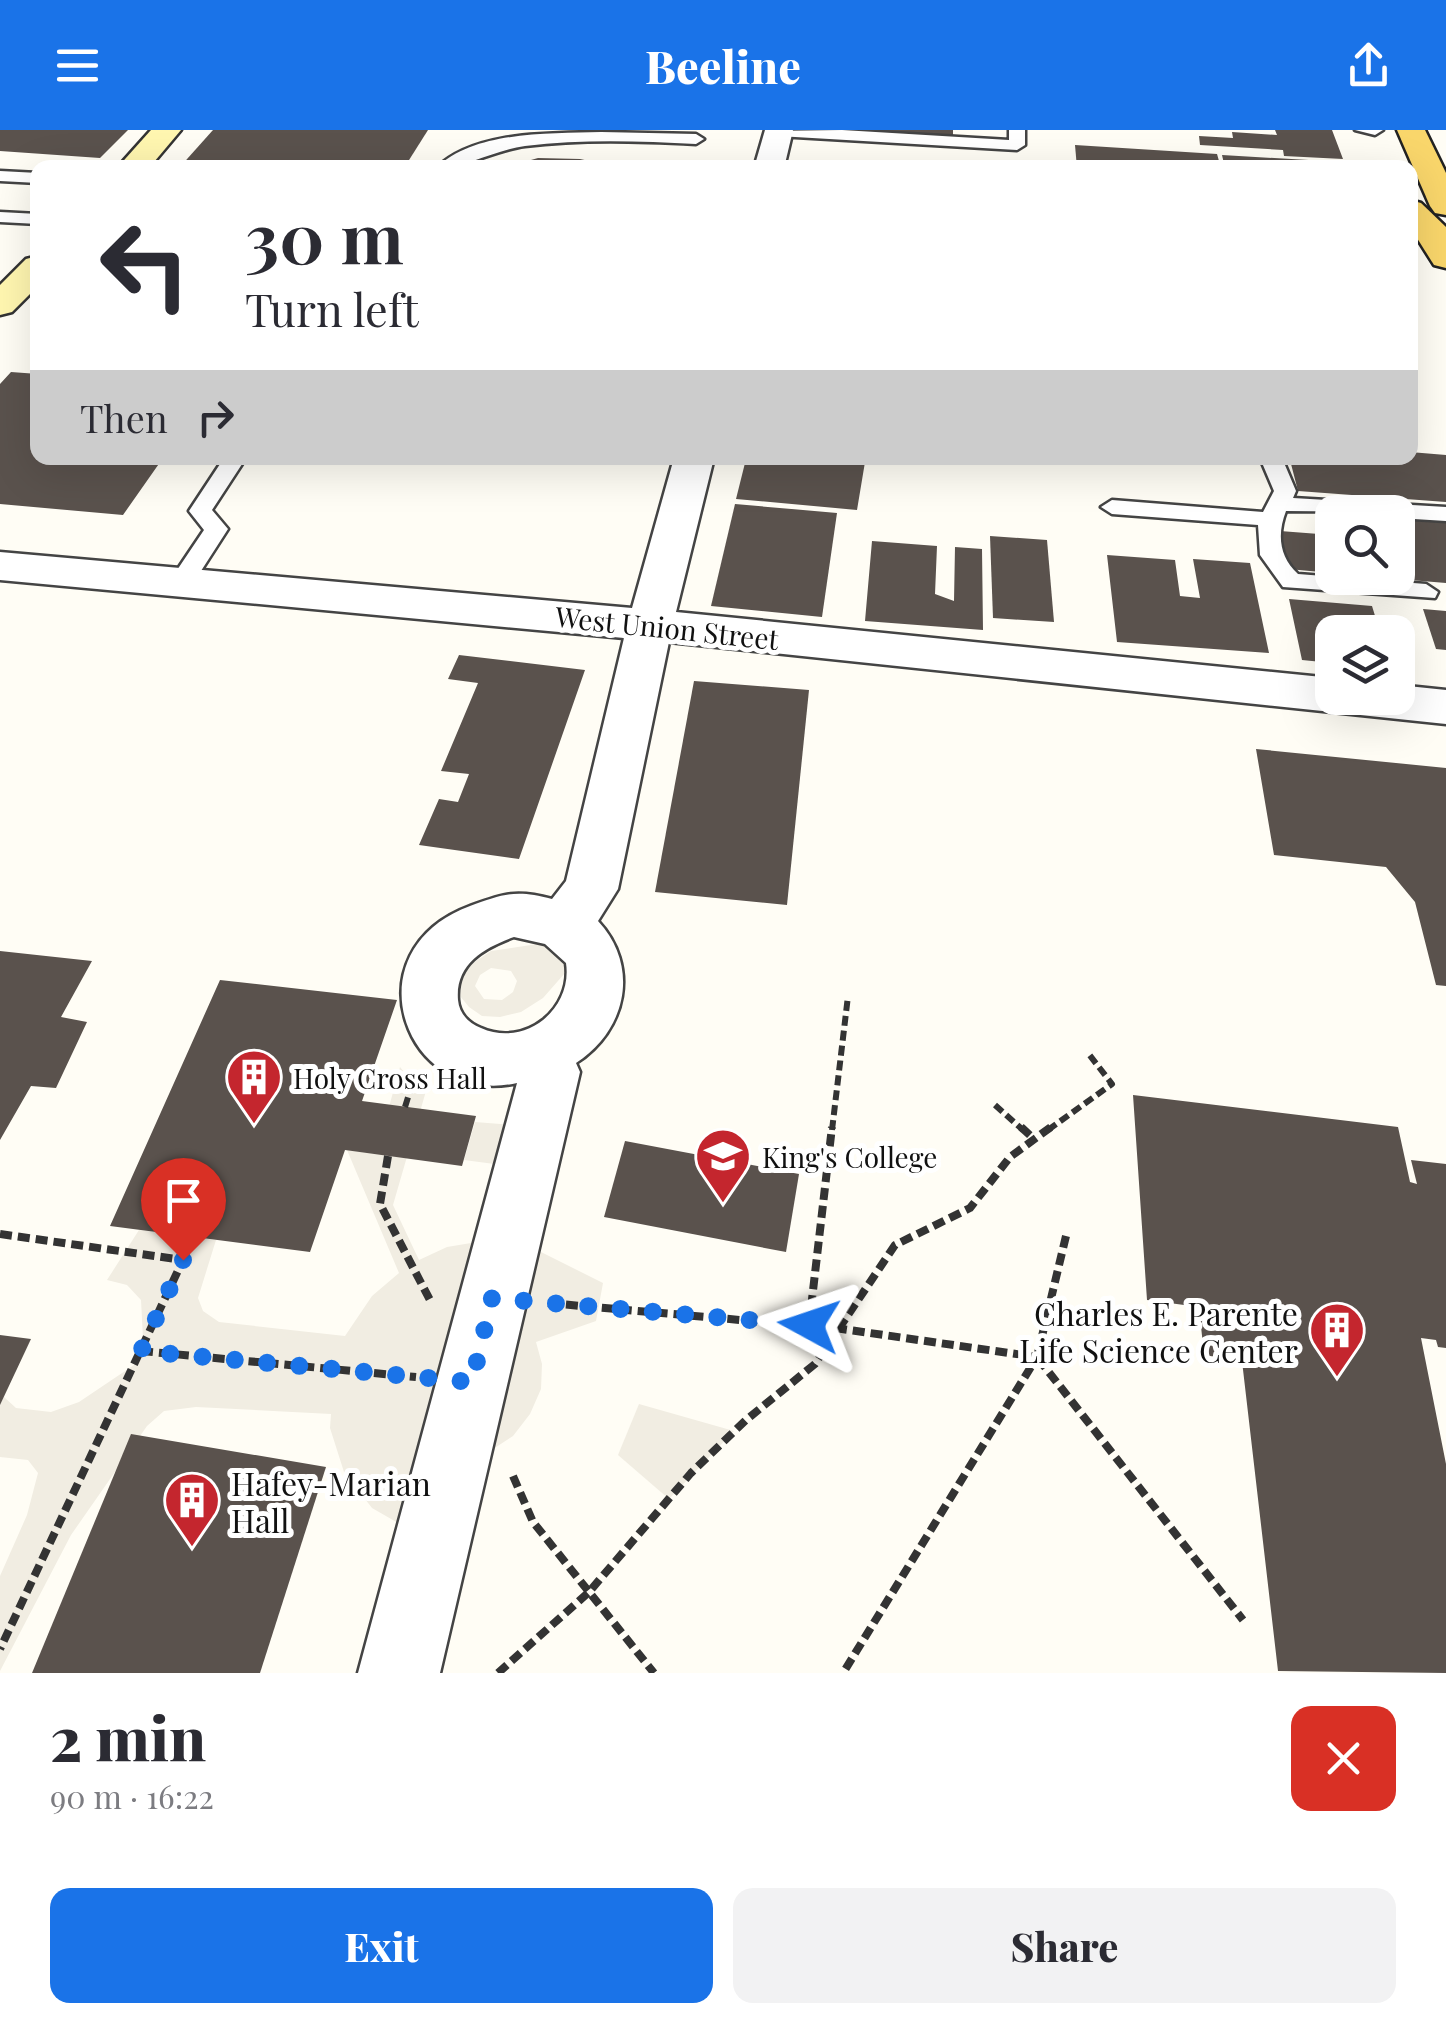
<!DOCTYPE html>
<meta charset="utf-8">
<style>
:root{--surface:#fff;--page:#f2f2f3;--text:#2b2b33;--muted:#7c7c81;--accent:#1a73e8}
body{margin:0;font-family:"Playfair Display",serif;background:var(--page);color:var(--text);height:100vh;display:flex;flex-direction:column;font-size:38px;white-space:nowrap}
*{box-sizing:border-box;margin:0}
p{font-size:32px;color:var(--muted)}
.icon{flex:none;width:55px;height:55px;fill:none;stroke:currentColor;stroke-width:2;stroke-linecap:round;stroke-linejoin:round}
.map{position:relative;height:1543px;overflow:hidden}
.sheet{display:flex;flex-direction:column;background:var(--surface);flex:1}
.sheet>*{flex:none}
.banner{position:absolute;left:30px;top:30px;width:1388px;height:305px;border-radius:20px;box-shadow:0 10px 40px #0002;background:#fff;color:var(--text);overflow:hidden}
.tools{position:absolute;left:1315px;top:365px;display:grid;gap:20px}
.tools a{display:grid;place-items:center;width:100px;height:100px;border-radius:20px;background:var(--surface);box-shadow:0 10px 40px #0002;font-size:50px}
.pin{position:absolute;display:grid;place-items:center;width:85px;height:85px;color:#fff;margin:-102px -42px;border-radius:50% 50% 50% 0;rotate:-45deg;box-shadow:0 0 10px #0007}
.pin .icon{rotate:45deg}
.me{position:absolute;width:110px;margin:-55px;rotate:275deg;stroke-linejoin:round;filter:drop-shadow(0 0 8px #0008)}
.turn{display:flex;align-items:center;gap:35px;height:210px;padding:0 50px;font-size:45px}
.turn .icon{width:130px;height:130px;stroke-width:2.5}
.turn b{display:block;font-size:70px;line-height:85px}
.then{display:flex;align-items:center;height:95px;padding:0 50px;background:#0003;gap:20px;font-size:38px}
.round{display:grid;place-items:center;flex:none;width:105px;height:105px;border-radius:20px;background:var(--page)}
.headline{display:flex;align-items:center;justify-content:space-between;height:170px;padding:0 50px}
h1{font-size:60px;font-weight:800;line-height:75px}
.cta{display:flex;gap:20px;margin-top:auto;padding:20px 50px}
.cta a{flex:1;height:115px;border-radius:20px;background:var(--accent);color:#fff;font-size:40px;font-weight:800;line-height:115px;text-align:center}
.cta a+a{background:var(--page);color:var(--text)}
header{display:flex;justify-content:space-between;align-items:center;height:130px;padding:0 50px;background:var(--accent);color:#fff;font-size:45px;font-weight:800}
.map>svg:first-child{display:block}
.plaza{fill:#f1ede2;fill-rule:evenodd}
.building{fill:#5a524d}
.lines{fill:none;stroke-linecap:round;stroke-linejoin:round}
.lane-casing{stroke:#444;stroke-width:5}
.street-casing{stroke:#444;stroke-width:5}
.secondary-casing{stroke:#333;stroke-width:5}
.primary-casing{stroke:#222;stroke-width:5}
.path-far1{stroke:#333;stroke-width:6;stroke-dasharray:10 5;stroke-linecap:butt}
.path{stroke:#333;stroke-width:8;stroke-dasharray:12 6;stroke-linecap:butt}
.lane{fill:#fff;fill-rule:evenodd}
.street{fill:#fff;fill-rule:evenodd}
.secondary{fill:#fff6b0;fill-rule:evenodd}
.primary{fill:#f9d66b;fill-rule:evenodd}
.route{stroke:#1a73e8;stroke-width:18;stroke-dasharray:0 32.4}
.labels{text-anchor:middle;dominant-baseline:central;stroke-width:10;stroke-linejoin:round;paint-order:stroke}
.street-label{font-size:28px;fill:#111;stroke:#fff}
.poi-label{font-size:28px;fill:#111;stroke:#fff;text-anchor:start}
.near-poi-label{font-size:32px;fill:#111;stroke:#fff;text-anchor:end}
</style>
<header><svg class="icon" aria-label="menu" viewBox="0 0 24 24"><path d="M4 6h16M4 12h16M4 18h16"/></svg>Beeline<svg class="icon" aria-label="share" viewBox="0 0 24 24"><path d="M12 15V3M7 8l5-5 5 5M5 13v7h14v-7"/></svg></header>
<div class="map">
<svg width="1446" height="1543" viewBox="0 0 1446 1543">
<rect width="100%" height="100%" fill="#fffdf5"/>
<g class="plaza">
<path d="M 544,813 L 573,825 L 565,843 L 543,868 L 521,882 L 500,887 L 482,886 L 469,877 L 460,866 L 458,849 L 467,837 L 491,821 ZM 491,838 L 511,841 L 517,851 L 513,862 L 502,870 L 484,869 L 475,856 L 480,845 Z"/>
<polygon points="400,937 412,952 426,961 393,1075 419,1130 447,1117 483,1111 502,1035 464,1030 475,992 512,995 533,1118 603,1153 596,1191 536,1212 542,1234 541,1259 530,1284 513,1306 490,1321 412,1401 372,1378 344,1342 330,1298 331,1284 196,1277 164,1281 147,1296 71,1405 0,1541 0,1446 27,1385 38,1343 28,1330 0,1327 0,1275 4,1267 16,1278 51,1282 79,1272 134,1235 143,1209 141,1170 127,1155 107,1150 139,1100 216,1110 198,1168 203,1181 219,1192 345,1206 372,1166 399,1143 347,1020 376,1024"/>
<polygon points="639,1274 734,1301 669,1369 618,1325"/>
</g>
<g class="building">
<polygon points="0,0 128,0 100,28 0,21"/>
<polygon points="213,0 428,0 404,38 179,38"/>
<polygon points="855,0 953,0 953,8 855,3"/>
<polygon points="1275,0 1332,0 1343,29 1284,26 1283,20 1200,15 1199,6 1233,8 1232,2 1277,5"/>
<polygon points="1075,15 1217,24 1221,38 1077,38"/>
<polygon points="1222,25 1343,32 1345,38 1225,38"/>
<polygon points="538,28 580,29 621,38 503,38"/>
<polygon points="11,242 38,244 38,328 163,328 123,385 0,374 0,254"/>
<polygon points="1410,322 1446,325 1446,372 1298,361 1290,330 1353,335 1351,328 1410,328"/>
<polygon points="786,328 865,332 857,380 736,369 746,329 785,332"/>
<polygon points="735,374 837,383 822,487 711,476"/>
<polygon points="1398,386 1446,390 1446,453 1398,449"/>
<polygon points="1280,401 1332,405 1332,443 1288,439"/>
<polygon points="990,406 1047,410 1054,492 993,488"/>
<polygon points="872,411 937,416 935,464 954,471 955,417 982,419 983,500 865,491"/>
<polygon points="1107,425 1175,430 1180,466 1200,468 1193,429 1250,433 1269,523 1117,512"/>
<polygon points="1289,469 1372,476 1380,502 1332,502 1332,533 1302,530"/>
<polygon points="1423,479 1446,481 1446,520 1436,519"/>
<polygon points="459,525 585,540 519,729 419,715 439,669 458,672 469,644 441,641 478,553 448,549"/>
<polygon points="694,551 809,560 787,775 655,762"/>
<polygon points="1256,619 1446,638 1446,856 1436,855 1415,772 1386,737 1274,725"/>
<polygon points="0,821 92,831 61,887 87,892 56,958 31,956 0,1010"/>
<polygon points="220,850 397,870 362,971 476,986 462,1036 345,1020 310,1122 110,1096"/>
<polygon points="1133,965 1398,997 1410,1052 1417,1054 1411,1030 1446,1034 1446,1218 1438,1217 1436,1210 1421,1208 1446,1334 1446,1543 1278,1541 1242,1231 1204,1225 1199,1177 1147,1170"/>
<polygon points="625,1011 799,1044 786,1122 604,1087"/>
<polygon points="0,1205 31,1209 0,1275"/>
<polygon points="131,1304 326,1337 260,1543 32,1543"/>
</g>
<g class="lines">
<g class="lane-casing">
<g id="lane">
<polygon points="842,0 1009,10 1009,0 1025,0 1025,15 1017,20 778,6 770,1"/>
<polygon points="1355,0 1383,0 1375,5"/>
<path d="M 601,2 L 696,4 L 704,9 L 696,14 C 639,11 582,9 525,16 C 494,20 466,38 436,38 C 476,0 550,4 601,2 Z"/>
<polygon points="0,41 38,43 38,53 0,51"/>
<polygon points="0,82 38,84 38,94 0,92"/>
<polygon points="224,328 246,328 212,380 228,399 190,458 172,458 169,452 204,400 189,381"/>
<path d="M 1260,328 L 1282,328 L 1296,361 L 1293,368 L 1446,377 L 1446,391 L 1398,388 L 1398,382 L 1286,381 C 1277,404 1279,427 1298,444 L 1426,454 L 1438,462 L 1435,468 L 1283,457 L 1260,425 L 1258,395 L 1112,384 L 1101,377 L 1112,370 L 1263,382 L 1274,361 Z"/>
</g>
</g>
<g class="street-casing">
<g id="street">
<polygon points="765,0 793,0 784,38 754,38"/>
<path d="M 674,328 L 714,328 L 676,482 L 1332,548 L 1332,568 L 1398,568 L 1398,555 L 1446,560 L 1446,594 L 669,512 L 618,759 L 598,791 C 640,836 627,900 576,933 L 580,942 L 440,1543 L 358,1543 L 517,953 C 405,978 348,821 470,776 C 503,764 516,759 552,769 L 566,751 L 624,508 L 0,450 L 0,422 L 632,478 ZM 514,807 L 545,814 L 566,833 C 573,879 525,918 481,898 C 468,893 459,883 458,870 C 455,834 484,818 514,807 Z"/>
</g>
</g>
<g class="secondary-casing">
<g id="secondary">
<polygon points="151,0 181,0 149,38 117,38"/>
<polygon points="38,126 38,156 12,182 0,185 0,155 26,129"/>
</g>
</g>
<g class="primary-casing">
<g id="primary">
<polygon points="1397,0 1425,0 1446,43 1446,85 1435,83 1430,76"/>
<polygon points="1410,70 1421,73 1446,97 1446,138 1434,135 1410,97"/>
</g>
</g>
<g class="path-far1">
<polyline points="995,975 1023,1000"/>
<polyline points="405,977 415,945"/>
<polyline points="832,1000 848,866"/>
<polyline points="1048,1000 1112,954 1088,923"/>
</g>
<g class="path">
<polyline points="1021,997 1034,1009"/>
<polyline points="388,1026 380,1074 431,1172"/>
<polyline points="0,1104 183,1130 0,1519"/>
<polyline points="1066,1106 1037,1227 1243,1490"/>
<polyline points="548,1173 842,1199 1037,1227 843,1543"/>
<polyline points="809,1195 832,997"/>
<polyline points="141,1221 416,1247"/>
<polyline points="513,1346 533,1392 654,1543"/>
<polyline points="498,1543 589,1462 691,1343 746,1290 815,1234 895,1115 970,1078 1010,1027 1051,997"/>
</g>
<use href="#lane" class="lane"/>
<use href="#street" class="street"/>
<use href="#secondary" class="secondary"/>
<use href="#primary" class="primary"/>
</g>
<g class="lines">
<polyline class="route" points="183,1130 141,1221 472,1252 492,1168 809,1195"/>
</g>
<defs>
<g id="building-pin" transform="scale(2.875)"><path d="M0 17L-7.5 6A9.5 9.5 0 1 1 7.5 6Z" fill="#c4262e" stroke="#fff"/><path d="M-4-6H4V6H1V3H-1V6H-4ZM-2.5-4.3h1.7v1.8h-1.7ZM.8-4.3h1.7v1.8H.8ZM-2.5-1h1.7V.8h-1.7ZM.8-1h1.7V.8H.8Z" fill="#fff"/></g>
<g id="university-pin" transform="scale(2.875)"><path d="M0 17L-7.5 6A9.5 9.5 0 1 1 7.5 6Z" fill="#c4262e" stroke="#fff"/><path d="M0-5L7-2L0 1L-7-2ZM-4 1L0 2.5L4 1V4Q0 6-4 4Z" fill="#fff"/></g>
</defs>
<g fill-rule="evenodd">
<use href="#building-pin" x="254" y="947"/>
<use href="#university-pin" x="723" y="1026"/>
<use href="#building-pin" x="1337" y="1200"/>
<use href="#building-pin" x="192" y="1370"/>
</g>
<g class="labels">
<g class="street-label">
<text transform="translate(667 497) rotate(6)">West Union Street</text>
</g>
<g class="poi-label">
<text x="293" y="947">Holy Cross Hall</text>
<text x="762" y="1026">King's College</text>
</g>
<g class="near-poi-label">
<text x="1298" y="1182">Charles E. Parente<tspan x="1298" dy="37">Life Science Center</tspan></text>
<text x="231" y="1352" text-anchor="start">Hafey-Marian<tspan x="231" dy="37">Hall</tspan></text>
</g>
</g>
</svg>
<div class="tools">
<a><svg class="icon" aria-label="search" viewBox="0 0 24 24"><circle cx="10" cy="10" r="6"/><path d="M15 15l6 6"/></svg></a>
<a><svg class="icon" aria-label="layers" viewBox="0 0 24 24"><path d="M12 4l9 5-9 5-9-5zM3 14l9 5 9-5"/></svg></a>
</div>
<div class="pin" style="left:183px;top:1130px;background:#d93025"><svg class="icon" aria-label="arrive" viewBox="0 0 24 24"><path d="M6 21V4h12l-3 4 3 4H6"/></svg></div>
<svg class="me" style="left:809px;top:1195px" viewBox="-20 -20 40 40"><path d="M0-17L14 15 0 8-14 15z" fill="#1a73e8" stroke="#fff" stroke-width="4"/></svg>
<div class="banner">
<div class="turn"><svg class="icon" aria-label="left" viewBox="0 0 24 24"><path d="M17 20v-9H6M10 6l-5 5 5 5"/></svg><div><b>30 m</b>Turn left</div></div>
<div class="then">Then<svg class="icon" aria-label="right" viewBox="0 0 24 24"><path d="M7 20v-9h11M14 6l5 5-5 5"/></svg></div>
</div>
</div>
<section class="sheet">
<div class="headline"><div><h1>2 min</h1><p>90 m · 16:22</p></div><a class="round" style="background:#d93025;color:#fff"><svg class="icon" aria-label="close" viewBox="0 0 24 24"><path d="M6 6l12 12M18 6L6 18"/></svg></a></div>
<div class="cta"><a>Exit</a><a>Share</a></div>
</section>
